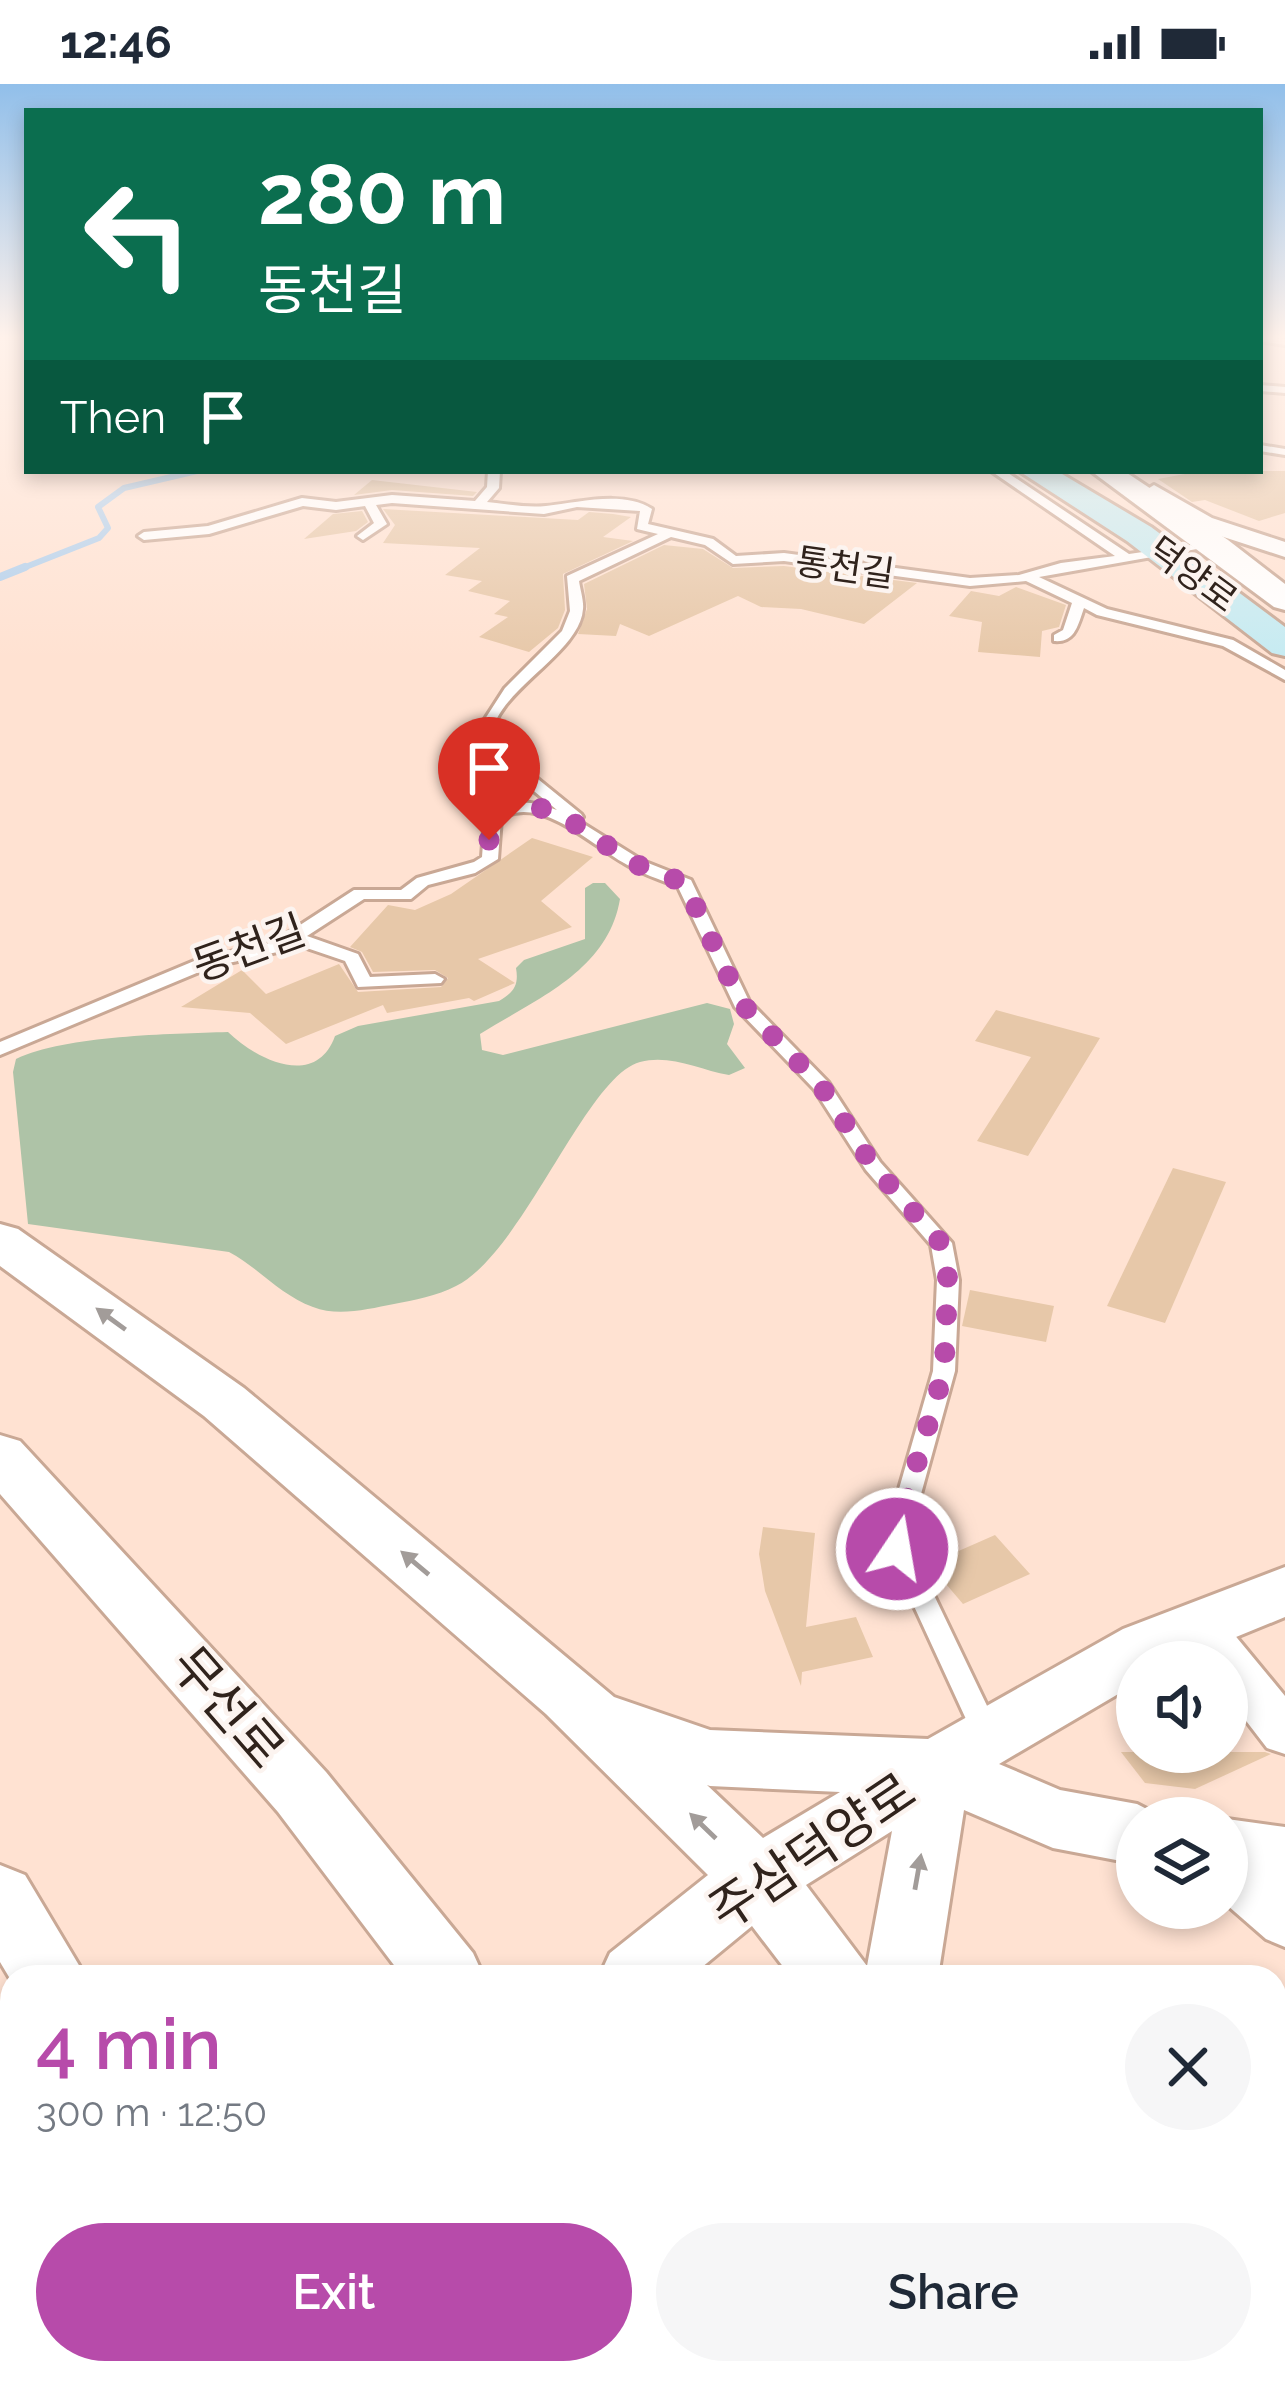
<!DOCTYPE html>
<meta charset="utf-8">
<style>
:root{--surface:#fff;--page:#f6f6f7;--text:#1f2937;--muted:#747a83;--accent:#b74baa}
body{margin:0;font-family:Raleway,"Noto Sans KR",sans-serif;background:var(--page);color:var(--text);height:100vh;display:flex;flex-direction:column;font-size:45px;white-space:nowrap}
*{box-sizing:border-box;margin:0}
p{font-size:39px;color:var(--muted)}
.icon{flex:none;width:66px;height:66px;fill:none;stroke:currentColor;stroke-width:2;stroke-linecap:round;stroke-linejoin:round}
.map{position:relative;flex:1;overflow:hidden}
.sheet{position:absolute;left:0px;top:1881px;width:1287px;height:420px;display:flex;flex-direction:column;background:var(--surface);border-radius:36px 36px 0 0;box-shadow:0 6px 18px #0003}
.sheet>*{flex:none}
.top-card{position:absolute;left:24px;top:24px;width:1239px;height:366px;border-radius:0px;box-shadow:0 6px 18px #0003;background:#0b6e4f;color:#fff;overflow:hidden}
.fabs{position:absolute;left:1116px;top:1557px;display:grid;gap:24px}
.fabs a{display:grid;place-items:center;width:132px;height:132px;border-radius:50%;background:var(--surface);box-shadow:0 6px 18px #0003;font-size:60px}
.pin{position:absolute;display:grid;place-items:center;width:102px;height:102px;color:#fff;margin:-123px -51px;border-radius:50% 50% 50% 0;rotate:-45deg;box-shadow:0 0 12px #0007}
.pin .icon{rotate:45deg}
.me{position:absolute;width:132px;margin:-66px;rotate:12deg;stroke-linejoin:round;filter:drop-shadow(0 0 9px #0008)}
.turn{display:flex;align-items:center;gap:42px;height:252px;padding:0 36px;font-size:54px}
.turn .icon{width:156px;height:156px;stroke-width:2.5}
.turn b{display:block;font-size:84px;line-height:102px}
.then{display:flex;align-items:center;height:114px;padding:0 36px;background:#0003;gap:24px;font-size:45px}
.round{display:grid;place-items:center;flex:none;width:126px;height:126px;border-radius:63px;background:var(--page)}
.summary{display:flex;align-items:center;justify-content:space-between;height:204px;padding:0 36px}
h1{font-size:72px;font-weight:600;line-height:90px;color:var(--accent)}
.action{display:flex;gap:24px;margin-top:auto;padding:24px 36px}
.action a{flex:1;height:138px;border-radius:72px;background:var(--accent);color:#fff;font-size:48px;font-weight:600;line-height:138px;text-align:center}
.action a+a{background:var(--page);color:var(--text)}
.status{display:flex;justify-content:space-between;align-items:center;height:84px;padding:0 60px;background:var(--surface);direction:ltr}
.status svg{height:33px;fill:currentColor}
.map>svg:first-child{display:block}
.green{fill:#aec3a7}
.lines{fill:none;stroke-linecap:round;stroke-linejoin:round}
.stream-far1{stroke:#afcfed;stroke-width:6}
.stream{stroke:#afcfed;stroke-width:8}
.building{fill:#e7c8a9}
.service-casing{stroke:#c9a895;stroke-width:6}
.minor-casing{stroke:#c9a895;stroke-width:6}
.tertiary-casing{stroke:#c9a895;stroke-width:6}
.secondary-casing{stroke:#c9a895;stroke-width:6}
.service{fill:#fff;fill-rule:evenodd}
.minor{fill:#fff;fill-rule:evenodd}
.tertiary{fill:#fff;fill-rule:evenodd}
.secondary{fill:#c6ebf2;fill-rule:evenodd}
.oneway{fill:#a29c99}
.route{stroke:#b74baa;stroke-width:21;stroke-dasharray:0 37.8}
.labels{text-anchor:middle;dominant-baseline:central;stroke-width:9;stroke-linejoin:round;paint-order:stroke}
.far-street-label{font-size:36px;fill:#30231c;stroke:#fcf4f0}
.street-label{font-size:42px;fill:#30231c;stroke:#fcf4f0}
.near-street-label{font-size:51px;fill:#30231c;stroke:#fcf4f0}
</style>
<div class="status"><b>12:46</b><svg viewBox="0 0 49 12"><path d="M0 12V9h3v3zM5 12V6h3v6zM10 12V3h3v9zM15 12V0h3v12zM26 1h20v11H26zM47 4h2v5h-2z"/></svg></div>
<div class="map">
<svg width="1285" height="2301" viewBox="0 0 1285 2301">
<rect width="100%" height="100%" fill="#ffe2d2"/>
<path class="green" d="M 593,799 L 605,799 L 620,815 C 608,887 536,915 480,950 L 482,966 L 503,971 L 707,919 L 730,925 L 734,940 L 727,960 L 745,984 L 729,991 C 699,986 671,970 640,978 C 586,992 523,1169 456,1202 C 437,1212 414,1216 394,1220 C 368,1225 338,1233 313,1223 C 280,1211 259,1184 229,1168 L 28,1140 L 13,988 L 16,975 C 67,951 170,950 228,948 C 257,976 316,1005 335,952 L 358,942 L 499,917 C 514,908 519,901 516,884 L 524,876 L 585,855 L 585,804 Z"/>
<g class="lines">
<polyline class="stream-far1" points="18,486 99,454 108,444 98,423 124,404 197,387"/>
<polyline class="stream" points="0,493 25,483"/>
</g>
<g class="building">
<polygon points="1201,387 1285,387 1285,429 1259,437 1205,416 1192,418 1158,395"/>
<polygon points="372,396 477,408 473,412 392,406 354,411"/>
<polygon points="383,425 578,436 589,428 613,430 631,433 603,453 633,457 563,490 565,526 558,544 529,568 479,553 508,533 494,530 510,517 468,507 482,497 445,491 480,464 383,459 395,441"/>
<polygon points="362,427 368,438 356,447 304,455 333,430"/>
<polygon points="664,461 703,465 733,484 784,482 917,499 864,540 801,525 761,523 738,512 649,552 620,540 616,552 578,550 587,525 584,500"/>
<polygon points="1016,503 1066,521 1059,543 1042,547 1040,573 978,568 982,538 949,532 971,507 999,512"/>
<polygon points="532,754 593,773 541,817 572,843 478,875 515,899 474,917 469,914 387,929 383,921 286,960 250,929 181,923 242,886 266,910 339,880 358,908 441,903 448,894 435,886 373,888 362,868 350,863 388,821 415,826 451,810"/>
<polygon points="996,926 1100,954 1028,1072 977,1057 1031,973 975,957"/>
<polygon points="1173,1084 1226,1098 1165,1239 1107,1222"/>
<polygon points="970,1206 1054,1222 1046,1258 962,1242"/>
<polygon points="763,1443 815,1449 806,1543 856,1533 873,1573 802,1588 801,1602 765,1507 759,1470"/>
<polygon points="995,1451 1030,1490 963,1520 929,1480"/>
<polygon points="1121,1668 1265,1668 1271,1670 1195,1705 1145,1699"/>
</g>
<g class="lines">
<g class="service-casing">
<g id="service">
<polygon points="1260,253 1285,255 1285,261 1260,257"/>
<polygon points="1260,301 1285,303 1285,309 1260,307"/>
<polygon points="1260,361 1285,365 1285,371 1260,367"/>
<path d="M 488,387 L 500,387 L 499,404 L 487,418 C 506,420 527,424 546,422 C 578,419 623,406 652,425 L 648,440 L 713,455 L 736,472 L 784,469 L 970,494 L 1019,491 L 1061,479 L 1115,472 L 991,387 L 1005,387 L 1129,470 L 1191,461 L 1197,465 L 1039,493 L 1107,525 L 1233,556 L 1285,586 L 1285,596 L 1223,562 L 1097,531 L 1084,524 C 1078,541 1075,559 1054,557 L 1054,551 L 1063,546 L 1072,519 L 1026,497 L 970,502 L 784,477 L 733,480 L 705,461 L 671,453 L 579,497 C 580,505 584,517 583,525 C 580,571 490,609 491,657 L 581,730 L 583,733 L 579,737 L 643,777 L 691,796 L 749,917 L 828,998 L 880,1078 L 952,1159 L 959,1196 L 955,1287 L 908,1457 L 1001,1651 L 997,1659 L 987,1662 L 977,1659 L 884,1457 L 933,1287 L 937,1196 L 931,1161 L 866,1086 L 814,1005 L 735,923 L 678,803 C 660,795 641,790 624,779 C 590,760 541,711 501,734 L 498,775 L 475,789 L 428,801 L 411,815 L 364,815 L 307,852 L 358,870 L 370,893 L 435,890 L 444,895 L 441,899 L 358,903 L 345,877 L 295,860 L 286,866 L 211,883 L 0,971 L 0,958 L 199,875 L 274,858 L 354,806 L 401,806 L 417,794 L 474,778 L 482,773 L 485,732 C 508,714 531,716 557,726 L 479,662 L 476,649 L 505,604 L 562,547 L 570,527 L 567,492 L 658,450 L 637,445 L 640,427 L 577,423 L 544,430 L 392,419 L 376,421 L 387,440 L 363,456 L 357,452 L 374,439 L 365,422 L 336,426 L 303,422 L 209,450 L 144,456 L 138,452 L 144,448 L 208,442 L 302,414 L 336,418 L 392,411 L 475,417 L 487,403 Z"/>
</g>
</g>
<g class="minor-casing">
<g id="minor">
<polygon points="1154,401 1212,434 1285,458 1285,473 1196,444 1146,413 1143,408"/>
<polygon points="1197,1520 1214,1526 1285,1612 1285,1670 1267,1664 1227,1612 1227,1578 1200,1578 1173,1539 1180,1526"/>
<polygon points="1227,1763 1246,1770 1285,1804 1285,1863 1266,1855 1227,1821"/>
</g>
</g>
<g class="tertiary-casing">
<g id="tertiary">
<polygon points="1091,387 1124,387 1228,456 1285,500 1285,526 1274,523"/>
<path d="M 0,1140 L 18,1145 L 244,1304 L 614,1613 L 710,1646 L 928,1655 L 1123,1545 L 1285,1483 L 1285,1533 L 1175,1578 L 1137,1578 L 1137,1599 L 999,1680 L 1060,1706 L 1137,1720 L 1164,1734 L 1137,1734 L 1137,1780 L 1053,1764 L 964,1726 L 938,1893 L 791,1893 L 752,1842 L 690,1893 L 599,1893 L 610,1869 L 708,1791 L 546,1630 L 204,1332 L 0,1182 ZM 707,1701 L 710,1702 L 840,1708 L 763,1754 ZM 892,1747 L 867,1882 L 806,1801 Z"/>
<polygon points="0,1351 20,1357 326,1688 473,1869 484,1893 403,1893 278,1728 0,1410"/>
<polygon points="1227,1735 1285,1743 1285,1805 1227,1795"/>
<polygon points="0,1781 25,1791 86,1893 12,1893 12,1898 0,1878"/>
<polygon points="37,2289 123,2289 119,2301 33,2301"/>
<polygon points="142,2289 232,2289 227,2301 137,2301"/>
<polygon points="245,2289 333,2289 338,2301 250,2301"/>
<polygon points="698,2289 787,2289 792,2301 703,2301"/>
<polygon points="1063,2289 1152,2289 1157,2301 1068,2301"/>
</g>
</g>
<g class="secondary-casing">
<polygon id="secondary" points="1019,387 1057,387 1151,443 1285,543 1285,572 1272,569 1127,457"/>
</g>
<use href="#service" class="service"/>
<use href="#minor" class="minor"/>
<use href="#tertiary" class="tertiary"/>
<use href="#secondary" class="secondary"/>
</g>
<defs><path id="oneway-solid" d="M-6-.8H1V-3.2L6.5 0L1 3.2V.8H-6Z" transform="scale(3)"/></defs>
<g class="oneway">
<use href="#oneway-solid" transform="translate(111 1235) rotate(-144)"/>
<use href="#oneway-solid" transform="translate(415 1479) rotate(-140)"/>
<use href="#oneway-solid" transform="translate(703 1742) rotate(-136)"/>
<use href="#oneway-solid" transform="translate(918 1788) rotate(-80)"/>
</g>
<linearGradient id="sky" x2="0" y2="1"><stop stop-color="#91bfea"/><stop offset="0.44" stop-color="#fff2eb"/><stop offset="1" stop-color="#fff2eb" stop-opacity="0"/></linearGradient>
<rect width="1285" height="575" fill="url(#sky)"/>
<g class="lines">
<path class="route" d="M 489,756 L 496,728 C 543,703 595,757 632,778 C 649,787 668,791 685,800 L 741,919 L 821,1002 L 873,1082 L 941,1159 L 948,1196 L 944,1287 L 900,1436 L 897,1465"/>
</g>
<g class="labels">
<g class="far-street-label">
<text transform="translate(845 483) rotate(8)">통천길</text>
<text transform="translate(1193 490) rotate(36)">덕양로</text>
</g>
<g class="street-label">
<text transform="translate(249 864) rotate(-20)">동천길</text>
</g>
<g class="near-street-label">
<text transform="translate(228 1623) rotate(49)">무선로</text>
<text transform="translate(812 1767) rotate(-34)">주삼덕양로</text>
</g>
</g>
</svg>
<div class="fabs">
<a><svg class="icon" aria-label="sound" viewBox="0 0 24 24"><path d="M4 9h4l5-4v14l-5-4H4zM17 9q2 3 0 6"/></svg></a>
<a><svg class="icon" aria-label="layers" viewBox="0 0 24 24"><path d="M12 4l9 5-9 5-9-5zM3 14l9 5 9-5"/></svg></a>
</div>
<div class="pin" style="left:489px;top:756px;background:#d93025"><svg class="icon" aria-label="arrive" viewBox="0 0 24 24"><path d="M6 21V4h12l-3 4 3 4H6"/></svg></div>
<svg class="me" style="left:897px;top:1465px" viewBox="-20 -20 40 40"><circle r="17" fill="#b74baa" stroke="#fff" stroke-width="3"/><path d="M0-11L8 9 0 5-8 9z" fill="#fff"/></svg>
<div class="top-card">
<div class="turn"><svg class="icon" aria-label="left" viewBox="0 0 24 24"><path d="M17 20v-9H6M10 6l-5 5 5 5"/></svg><div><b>280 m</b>동천길</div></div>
<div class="then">Then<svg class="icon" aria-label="arrive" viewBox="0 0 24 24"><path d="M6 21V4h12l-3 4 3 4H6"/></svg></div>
</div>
<section class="sheet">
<div class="summary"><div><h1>4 min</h1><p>300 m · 12:50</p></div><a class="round"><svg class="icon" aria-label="close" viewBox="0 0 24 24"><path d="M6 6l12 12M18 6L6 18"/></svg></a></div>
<div class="action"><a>Exit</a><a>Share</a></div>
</section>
</div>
